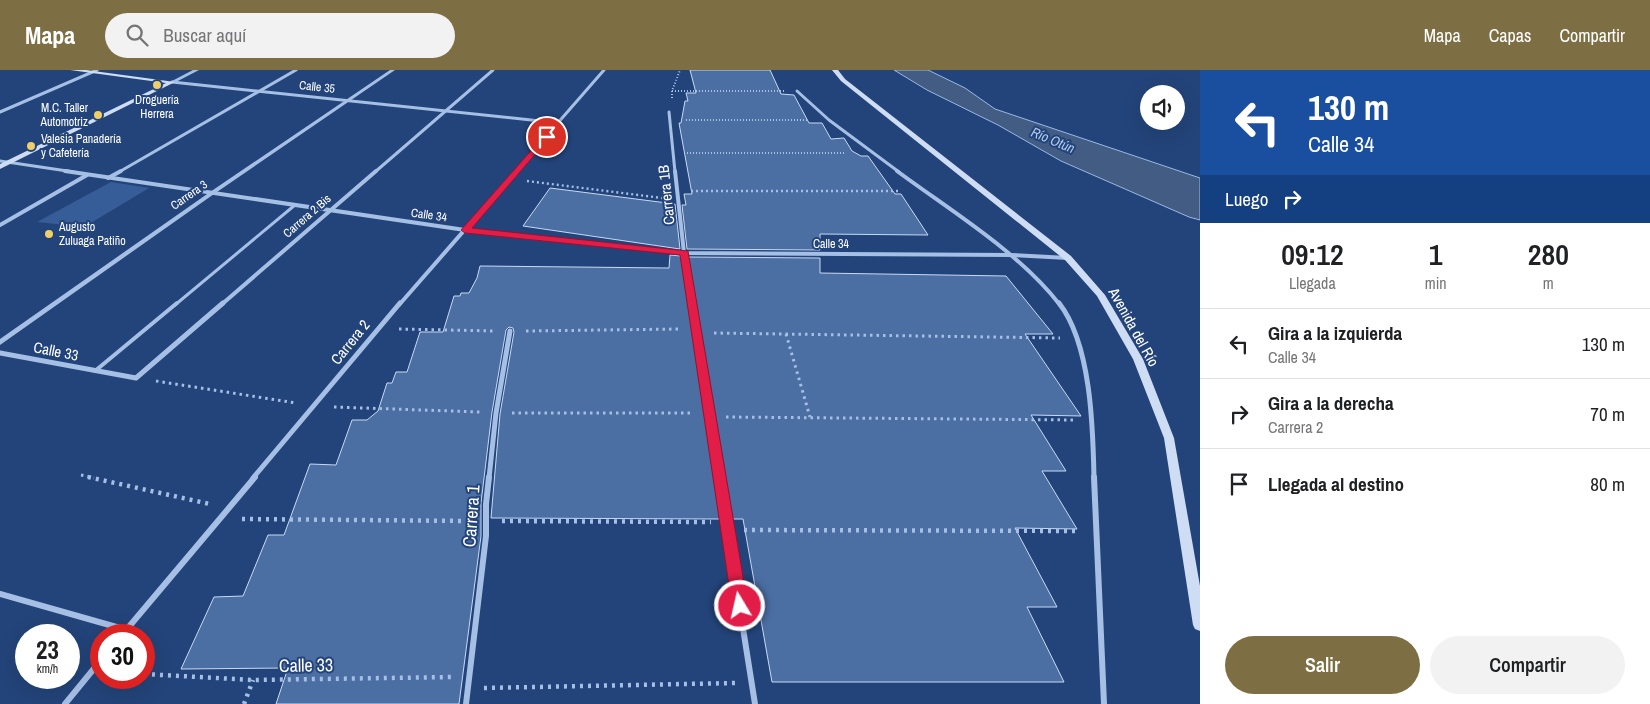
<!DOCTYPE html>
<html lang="es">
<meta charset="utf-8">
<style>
:root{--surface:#fff;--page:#f2f2f2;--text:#202124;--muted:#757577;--line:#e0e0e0;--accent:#7d6f43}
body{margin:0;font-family:"Archivo Narrow",sans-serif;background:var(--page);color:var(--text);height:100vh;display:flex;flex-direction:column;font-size:19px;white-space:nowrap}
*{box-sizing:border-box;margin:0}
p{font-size:16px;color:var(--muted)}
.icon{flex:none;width:28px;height:28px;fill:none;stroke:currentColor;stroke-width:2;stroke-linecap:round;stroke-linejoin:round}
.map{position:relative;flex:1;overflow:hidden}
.side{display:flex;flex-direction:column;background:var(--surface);width:450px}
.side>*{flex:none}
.banner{background:#1a4fa0;color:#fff;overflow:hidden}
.buttons{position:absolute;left:1140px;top:15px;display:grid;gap:10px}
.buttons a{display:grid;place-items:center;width:45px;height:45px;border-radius:50%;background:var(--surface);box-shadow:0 5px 20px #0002;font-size:25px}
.speed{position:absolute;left:15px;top:554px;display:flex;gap:10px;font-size:25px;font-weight:700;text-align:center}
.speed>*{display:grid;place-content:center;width:65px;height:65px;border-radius:50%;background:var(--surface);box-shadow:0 5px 20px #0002;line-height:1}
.speed small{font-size:12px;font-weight:400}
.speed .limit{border:8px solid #d22;background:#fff;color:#111}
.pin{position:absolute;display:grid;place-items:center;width:42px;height:42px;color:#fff;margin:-21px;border:2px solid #fff;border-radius:50%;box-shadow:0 1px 5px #0007}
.me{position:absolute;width:55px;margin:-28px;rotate:351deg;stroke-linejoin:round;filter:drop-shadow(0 0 4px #0008)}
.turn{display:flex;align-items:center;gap:18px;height:105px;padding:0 25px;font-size:22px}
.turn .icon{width:65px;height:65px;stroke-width:2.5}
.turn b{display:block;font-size:35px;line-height:42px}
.then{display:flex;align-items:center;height:48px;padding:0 25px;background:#0003;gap:10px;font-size:19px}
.eta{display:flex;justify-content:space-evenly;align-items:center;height:85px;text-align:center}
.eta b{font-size:30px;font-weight:600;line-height:35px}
.action{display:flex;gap:10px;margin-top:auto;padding:10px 25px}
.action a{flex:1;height:58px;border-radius:30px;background:var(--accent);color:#fff;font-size:20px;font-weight:600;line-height:58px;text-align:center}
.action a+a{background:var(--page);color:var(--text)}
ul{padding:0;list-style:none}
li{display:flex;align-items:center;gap:15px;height:70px;padding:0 25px;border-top:1px solid var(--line)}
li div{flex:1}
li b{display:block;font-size:19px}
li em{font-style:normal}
header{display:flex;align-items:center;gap:30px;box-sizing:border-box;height:70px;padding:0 25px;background:var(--accent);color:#fff}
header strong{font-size:24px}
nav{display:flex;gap:28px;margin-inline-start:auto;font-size:18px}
.search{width:350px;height:45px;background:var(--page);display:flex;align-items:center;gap:12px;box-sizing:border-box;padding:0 18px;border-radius:28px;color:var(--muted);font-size:19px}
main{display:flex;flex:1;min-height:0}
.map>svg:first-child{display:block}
.green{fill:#365d98}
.water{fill:#435c83;stroke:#99b9e5}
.building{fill:#4b6ea3;stroke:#c8daf4}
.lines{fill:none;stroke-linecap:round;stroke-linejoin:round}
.path-far3{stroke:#a5bfe5;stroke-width:2;stroke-dasharray:1 2;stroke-linecap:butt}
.path-far2{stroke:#a5bfe5;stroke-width:2.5;stroke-dasharray:2 3;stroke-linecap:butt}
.path-far1{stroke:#a5bfe5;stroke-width:3;stroke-dasharray:2.5 4;stroke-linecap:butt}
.path{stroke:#a5bfe5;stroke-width:4.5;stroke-dasharray:3 5;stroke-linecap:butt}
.service-far1{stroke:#a5bfe5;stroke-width:3}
.service{stroke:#a5bfe5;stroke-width:4}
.minor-far3{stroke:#a5bfe5;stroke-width:3}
.minor-far2{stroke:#a5bfe5;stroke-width:4}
.minor-far1{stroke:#a5bfe5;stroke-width:5}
.minor{stroke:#a5bfe5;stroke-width:6}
.tertiary{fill:#a5bfe5;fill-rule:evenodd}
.secondary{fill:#cfddf4;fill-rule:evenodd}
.route{fill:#e11d48;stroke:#92132f}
.poi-dot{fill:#efcf68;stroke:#23447a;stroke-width:2}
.labels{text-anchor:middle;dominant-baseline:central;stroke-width:4;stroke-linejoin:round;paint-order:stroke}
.far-street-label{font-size:12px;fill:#fff;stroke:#23447a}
.far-poi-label{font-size:12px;fill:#fff;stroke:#23447a;text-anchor:start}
.far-water-label{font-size:14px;font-style:italic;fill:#b0c9ed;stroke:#23447a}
.street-label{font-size:15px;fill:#fff;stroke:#23447a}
.near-street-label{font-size:18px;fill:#fff;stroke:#23447a}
</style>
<header>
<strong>Mapa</strong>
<div class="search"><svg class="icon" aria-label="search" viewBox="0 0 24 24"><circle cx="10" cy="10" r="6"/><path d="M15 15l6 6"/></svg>Buscar aquí</div>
<nav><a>Mapa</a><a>Capas</a><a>Compartir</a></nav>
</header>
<main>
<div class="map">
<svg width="1200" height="634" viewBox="0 0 1200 634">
<rect width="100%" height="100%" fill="#23447a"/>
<polygon class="green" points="111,112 149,118 84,157 37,152"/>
<polygon class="water" points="894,0 928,0 965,18 995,39 1200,108 1200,150 1189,147 1061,91 998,55 927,20"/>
<g class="building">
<polygon points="690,0 770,0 781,24 794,25 809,53 822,53 831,69 844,68 852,81 861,86 868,86 895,124 901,124 928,165 820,164 820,180 687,179 682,135 686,135 684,124 692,124 679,53 681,53 685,31 688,31 686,23 696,23"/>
<polygon points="550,118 675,134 680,179 523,156"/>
<polygon points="670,185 681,186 721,449 491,448 500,344 514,262 513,258 509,257 506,260 492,342 481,433 481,466 459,634 276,634 288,598 181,599 214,527 243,526 268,465 284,465 310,394 336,395 352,350 367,350 378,341 387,313 392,313 396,302 407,302 420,262 443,262 454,226 460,226 461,223 469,223 477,208 480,196 669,198"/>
<polygon points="688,187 820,188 820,203 1006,206 1053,264 1025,264 1081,346 1031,345 1066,401 1042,401 1077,459 1015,458 1057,537 1027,537 1064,612 772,612 743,449 731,449"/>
</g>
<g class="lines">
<g class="path-far3">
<polyline points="672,21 784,21"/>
<polyline points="672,28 672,21 680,0"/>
<polyline points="686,50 807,50"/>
<polyline points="687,83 846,83"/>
</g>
<g class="path-far2">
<polyline points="527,111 662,128"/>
<polyline points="691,121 898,121"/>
</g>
<g class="path-far1">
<polyline points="399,259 495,261"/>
<polyline points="526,261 680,259"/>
<polyline points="714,263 1060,268"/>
<polyline points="786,264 810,347"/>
<polyline points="156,311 296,333"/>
<polyline points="334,337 480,342"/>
<polyline points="512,343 693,343"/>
<polyline points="726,347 1075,350"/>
<polyline points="81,405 94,408"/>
</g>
<g class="path">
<polyline points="88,407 210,434"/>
<polyline points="242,449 471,451"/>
<polyline points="502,451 711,452"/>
<polyline points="744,460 1080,461"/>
<polyline points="144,604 253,610 453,607"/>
<polyline points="484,618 735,613"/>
<polyline points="244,634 253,610"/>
</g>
<polyline class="service-far1" points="175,235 295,135"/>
<polyline class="service" points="95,301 177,233"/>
<g class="minor-far3">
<polyline points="172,12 559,53"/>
<polyline points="797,21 829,50 899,102"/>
<polyline points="0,42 97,0"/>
<polyline points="669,42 675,102"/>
<polyline points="0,91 74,102"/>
<polyline points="119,102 296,0"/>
<polyline points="375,102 493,0"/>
<polyline points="515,102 604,0"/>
</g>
<g class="minor-far2">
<polyline points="65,101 465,160 684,183 1011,185 1068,188"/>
<polyline points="675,101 684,183 692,235"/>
<path d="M 897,101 C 951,141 1019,182 1060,235"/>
<polyline points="108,108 121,101"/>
<polyline points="0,155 87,105"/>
<polyline points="221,235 376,101"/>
<polyline points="399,235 516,101"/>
</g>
<g class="minor-far1">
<polyline points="692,233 719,408"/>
<path d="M 1059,233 C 1091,274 1093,357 1094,408"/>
<polyline points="0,283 136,308 223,233"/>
<polyline points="253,408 400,233"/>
<polyline points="489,408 496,343 510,261"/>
</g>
<g class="minor">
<polyline points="719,407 755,634"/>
<polyline points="1094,407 1104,634"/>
<polyline points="0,524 127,560"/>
<polyline points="122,565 255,407"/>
<polyline points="65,634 101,590"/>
<polyline points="466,634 486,466 486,434 489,407"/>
</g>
<g class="tertiary">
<polygon points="193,0 199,0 174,13 170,12"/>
<polygon points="390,0 395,0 214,124 0,275 0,269 210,122"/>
</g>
<g class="secondary">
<polygon points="70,0 86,0 175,12 0,99 0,94 166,13"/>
<polygon points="832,0 838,0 845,9 1071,186 1105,225 1143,289 1174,368 1200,516 1200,561 1195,559 1193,555 1164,368 1133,289 1097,226 1065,190 841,11"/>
</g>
</g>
<polygon class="route" points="544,66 550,67 472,158 688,181 748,536 745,541 740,543 735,541 732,536 680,185 465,163 461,160"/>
<g class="poi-dot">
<circle cx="157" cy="15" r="5"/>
<circle cx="98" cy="45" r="5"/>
<circle cx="31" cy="76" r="5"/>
<circle cx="49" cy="164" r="5"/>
</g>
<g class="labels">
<g class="far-street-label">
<text transform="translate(317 17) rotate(6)">Calle 35</text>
<text transform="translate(189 125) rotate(-35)">Carrera 3</text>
<text transform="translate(429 145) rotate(8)">Calle 34</text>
<text transform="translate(307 146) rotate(-41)">Carrera 2 Bis</text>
<text x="831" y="174">Calle 34</text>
</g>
<g class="far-poi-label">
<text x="157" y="30" text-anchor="middle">Droguería<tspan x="157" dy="14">Herrera</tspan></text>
<text x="88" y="38" text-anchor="end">M.C. Taller<tspan x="88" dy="14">Automotriz</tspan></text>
<text x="41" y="69">Valesia Panadería<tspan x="41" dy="14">y Cafetería</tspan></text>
<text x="59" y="157">Augusto<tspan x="59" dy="14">Zuluaga Patiño</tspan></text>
</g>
<g class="far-water-label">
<text transform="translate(1053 70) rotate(23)">Río Otún</text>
</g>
<g class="street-label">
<text transform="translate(666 125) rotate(-96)">Carrera 1B</text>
<text transform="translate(1134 257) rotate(61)">Avenida del Río</text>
<text transform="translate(350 272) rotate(-51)">Carrera 2</text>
<text transform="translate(56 281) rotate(11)">Calle 33</text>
</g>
<g class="near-street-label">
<text transform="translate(471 446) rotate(-86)">Carrera 1</text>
<text transform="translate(306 595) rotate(-1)">Calle 33</text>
</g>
</g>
</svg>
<div class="buttons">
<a><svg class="icon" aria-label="sound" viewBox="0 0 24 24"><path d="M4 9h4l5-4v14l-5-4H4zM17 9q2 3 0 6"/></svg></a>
</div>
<div class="speed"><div>23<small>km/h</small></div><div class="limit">30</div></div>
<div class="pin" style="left:547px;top:67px;background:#d93025"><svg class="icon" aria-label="arrive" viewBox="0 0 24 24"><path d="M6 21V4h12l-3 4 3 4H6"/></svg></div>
<svg class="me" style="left:740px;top:536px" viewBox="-20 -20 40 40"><circle r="17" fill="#e11d48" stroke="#fff" stroke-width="3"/><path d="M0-11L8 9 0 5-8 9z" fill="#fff"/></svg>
</div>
<section class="side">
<div class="banner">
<div class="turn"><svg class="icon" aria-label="left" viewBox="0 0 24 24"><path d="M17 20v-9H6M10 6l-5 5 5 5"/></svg><div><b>130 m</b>Calle 34</div></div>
<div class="then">Luego<svg class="icon" aria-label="right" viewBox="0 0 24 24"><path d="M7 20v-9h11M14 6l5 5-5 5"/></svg></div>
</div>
<div class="eta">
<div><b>09:12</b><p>Llegada</p></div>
<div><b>1</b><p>min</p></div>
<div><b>280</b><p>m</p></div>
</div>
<ul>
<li><svg class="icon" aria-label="left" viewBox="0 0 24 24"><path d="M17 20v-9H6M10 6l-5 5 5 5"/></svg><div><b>Gira a la izquierda</b><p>Calle 34</p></div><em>130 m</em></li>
<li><svg class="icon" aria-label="right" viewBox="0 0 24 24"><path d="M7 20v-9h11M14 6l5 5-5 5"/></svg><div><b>Gira a la derecha</b><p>Carrera 2</p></div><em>70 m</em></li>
<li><svg class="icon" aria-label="arrive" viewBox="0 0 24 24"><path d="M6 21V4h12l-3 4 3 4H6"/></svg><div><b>Llegada al destino</b></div><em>80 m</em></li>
</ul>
<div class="action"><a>Salir</a><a>Compartir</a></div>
</section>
</main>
